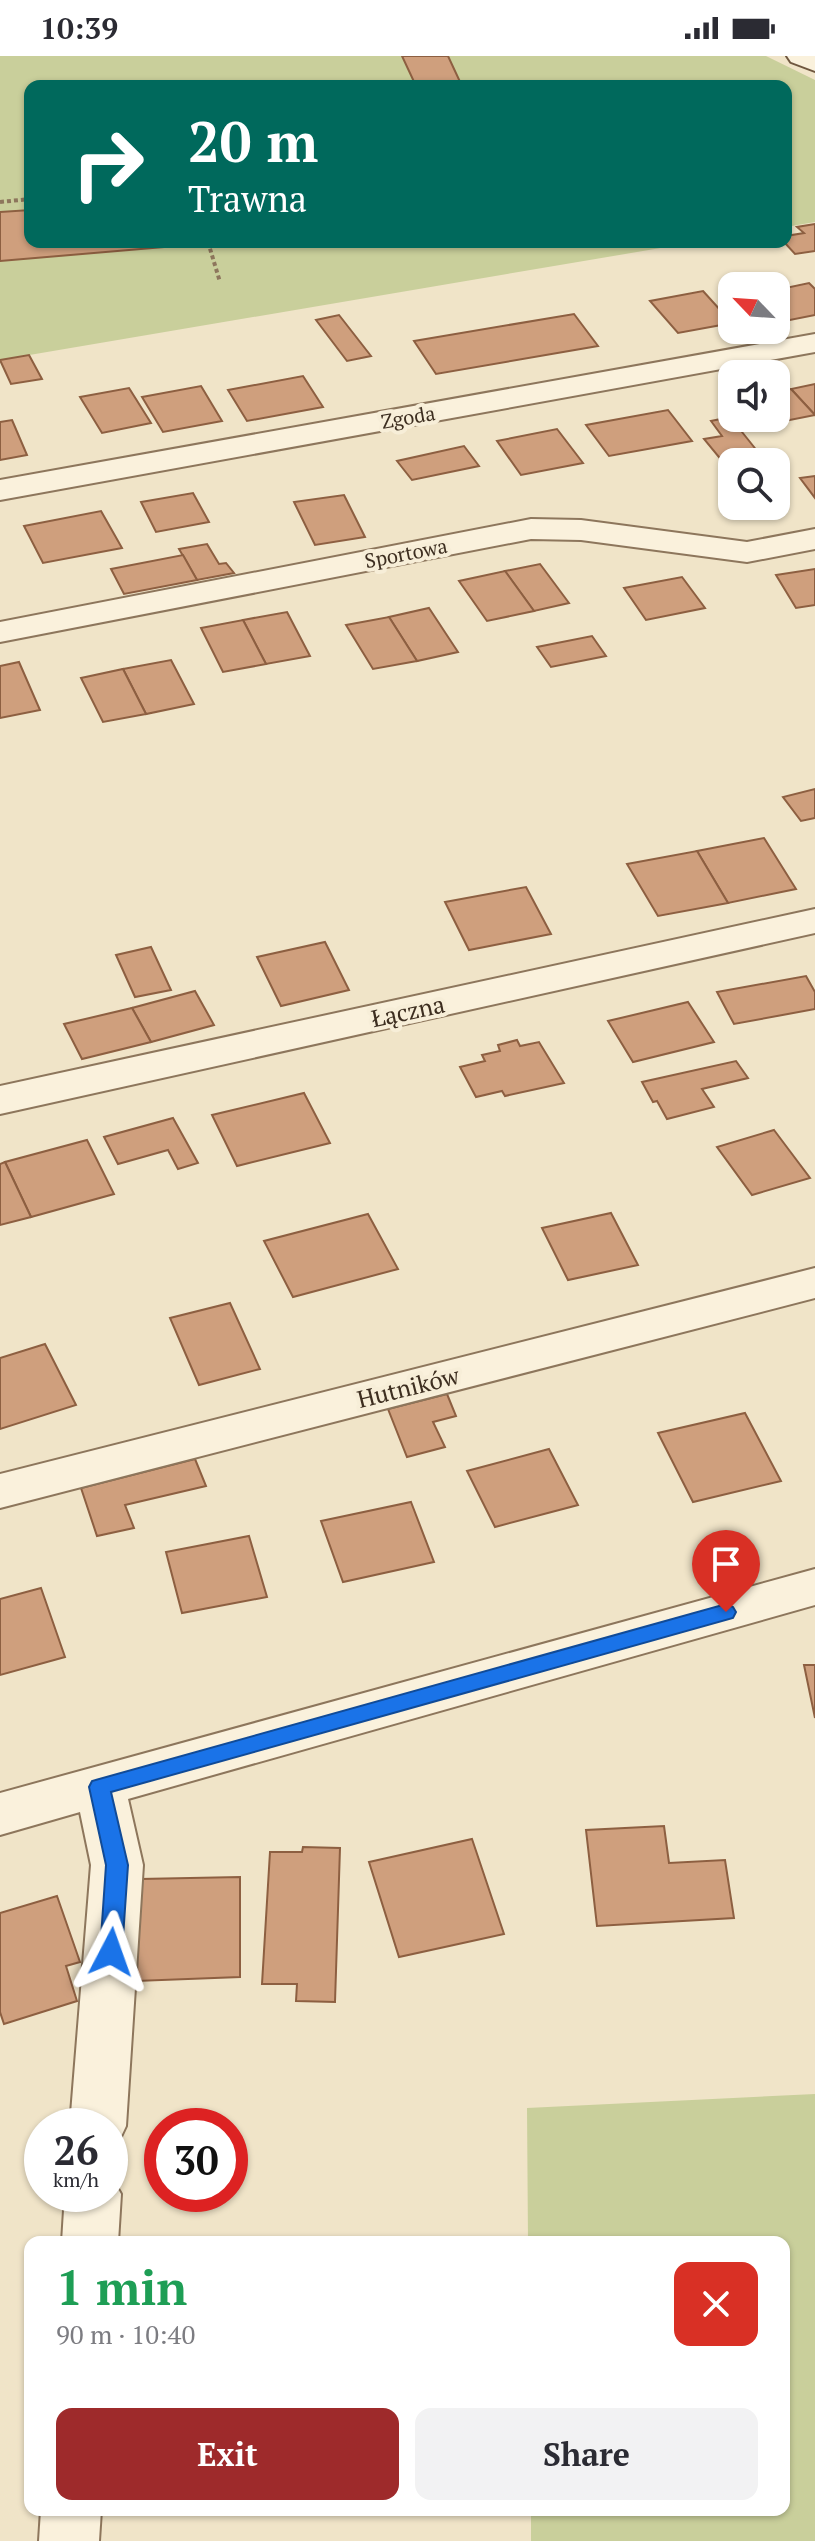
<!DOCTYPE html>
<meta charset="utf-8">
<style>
:root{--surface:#fff;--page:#f2f2f3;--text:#2b2b33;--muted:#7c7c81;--accent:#9e2a2b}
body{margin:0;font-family:"PT Serif",serif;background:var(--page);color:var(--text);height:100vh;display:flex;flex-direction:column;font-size:30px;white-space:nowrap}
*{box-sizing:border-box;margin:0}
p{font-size:26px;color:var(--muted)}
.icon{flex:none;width:44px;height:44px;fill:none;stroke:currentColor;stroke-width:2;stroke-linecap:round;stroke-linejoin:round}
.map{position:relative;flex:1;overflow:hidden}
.sheet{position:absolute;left:24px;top:2180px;width:766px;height:280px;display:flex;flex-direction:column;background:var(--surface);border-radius:16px;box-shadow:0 2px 6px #0004}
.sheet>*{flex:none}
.hud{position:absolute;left:24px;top:24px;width:768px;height:168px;border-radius:16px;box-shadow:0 2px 6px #0004;background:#00695c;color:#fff;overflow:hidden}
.needle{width:52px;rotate:295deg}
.fabs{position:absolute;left:718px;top:216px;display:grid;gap:16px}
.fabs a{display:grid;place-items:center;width:72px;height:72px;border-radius:16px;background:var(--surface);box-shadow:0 2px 6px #0004;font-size:40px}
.speed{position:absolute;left:24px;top:2052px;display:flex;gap:16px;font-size:40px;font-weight:700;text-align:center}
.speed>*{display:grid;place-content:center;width:104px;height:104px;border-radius:50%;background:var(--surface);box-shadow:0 2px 6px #0004;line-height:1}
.speed small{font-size:20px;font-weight:400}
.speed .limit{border:12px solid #d22;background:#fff;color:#111}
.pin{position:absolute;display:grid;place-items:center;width:68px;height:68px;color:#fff;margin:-82px -34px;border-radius:50% 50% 50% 0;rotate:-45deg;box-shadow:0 0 8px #0007}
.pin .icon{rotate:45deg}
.me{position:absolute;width:88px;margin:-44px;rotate:4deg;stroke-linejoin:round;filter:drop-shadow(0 0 6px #0008)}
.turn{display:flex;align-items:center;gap:28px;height:168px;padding:0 32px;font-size:36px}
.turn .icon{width:104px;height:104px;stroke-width:2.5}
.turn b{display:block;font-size:56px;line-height:68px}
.round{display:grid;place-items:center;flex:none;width:84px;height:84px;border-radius:16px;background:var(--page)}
.head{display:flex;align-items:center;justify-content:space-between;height:136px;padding:0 32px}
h1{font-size:48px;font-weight:800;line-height:60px;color:#1e9e55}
.primary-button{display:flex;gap:16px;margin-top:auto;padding:16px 32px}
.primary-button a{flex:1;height:92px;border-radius:16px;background:var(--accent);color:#fff;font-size:32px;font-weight:800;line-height:92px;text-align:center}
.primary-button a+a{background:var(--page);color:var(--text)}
.status{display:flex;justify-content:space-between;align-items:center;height:56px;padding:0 40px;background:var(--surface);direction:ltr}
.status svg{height:22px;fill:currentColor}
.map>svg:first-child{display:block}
.green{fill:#c9cf9b}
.building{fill:#cf9f7d;stroke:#8d5f41;stroke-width:2}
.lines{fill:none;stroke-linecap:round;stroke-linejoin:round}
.minor-casing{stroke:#8d765c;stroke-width:4}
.secondary-casing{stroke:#6f573f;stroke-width:4}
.path{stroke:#8d765c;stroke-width:4;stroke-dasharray:4 3;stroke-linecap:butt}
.minor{fill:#faf1dc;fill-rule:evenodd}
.secondary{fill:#faf1dc;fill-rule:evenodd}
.route{fill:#1a73e8;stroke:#114b97;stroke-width:2}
.labels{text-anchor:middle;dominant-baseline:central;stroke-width:8;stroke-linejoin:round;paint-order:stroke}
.far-street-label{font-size:20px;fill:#3d2e20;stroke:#f7eed8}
.street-label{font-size:24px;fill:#3d2e20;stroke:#f7eed8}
</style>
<div class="status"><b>10:39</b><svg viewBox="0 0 49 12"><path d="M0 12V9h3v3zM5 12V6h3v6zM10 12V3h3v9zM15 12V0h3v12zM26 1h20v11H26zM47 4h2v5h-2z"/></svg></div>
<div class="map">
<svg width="815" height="2485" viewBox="0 0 815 2485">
<rect width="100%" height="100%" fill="#f0e4c8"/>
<g class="green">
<polygon points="0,0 766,0 815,24 815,166 786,171 786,30 30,30 30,186 696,186 0,304"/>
<polygon points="815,2038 815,2485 531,2485 531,2454 784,2454 784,2186 528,2186 527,2052"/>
</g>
<g class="building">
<polygon points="402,0 448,0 462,30 416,30"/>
<polygon points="30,154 30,186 223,186 0,205 0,156"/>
<polygon points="815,168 815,195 795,198 784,186 786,180 804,177 797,171"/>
<polygon points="809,227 815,233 815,259 780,266 776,262 776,234"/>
<polygon points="703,235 732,267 678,277 650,245"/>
<polygon points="574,258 598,290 436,318 414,285"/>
<polygon points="339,259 371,300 347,305 316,264"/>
<polygon points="29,299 42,323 11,328 0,304"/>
<polygon points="303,320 323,351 247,365 228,334"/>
<polygon points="815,328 815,359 791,333"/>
<polygon points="201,330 222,365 163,376 142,341"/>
<polygon points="129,332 151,367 102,377 80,341"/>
<polygon points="791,333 815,359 760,370 753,362 776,362 776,336"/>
<polygon points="668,354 692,385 609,400 586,369"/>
<polygon points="730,361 766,406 732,406 732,417 704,383 722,380 711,365"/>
<polygon points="12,364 27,399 0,404 0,366"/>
<polygon points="557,373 583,407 521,419 497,385"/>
<polygon points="464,390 479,410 412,424 397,405"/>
<polygon points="815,420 815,442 800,422"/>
<polygon points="193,437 209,466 156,476 141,446"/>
<polygon points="344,439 365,481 315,489 294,446"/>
<polygon points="101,455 122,492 43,507 24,470"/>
<polygon points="207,488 219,508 226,507 234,517 197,524 179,493"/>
<polygon points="183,499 197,524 124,538 111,513"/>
<polygon points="540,508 569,547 534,555 505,515"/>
<polygon points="815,513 815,549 796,552 776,519"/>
<polygon points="505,515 534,555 487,565 459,525"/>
<polygon points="682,521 705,552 646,564 624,532"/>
<polygon points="429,552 458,596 417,605 389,561"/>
<polygon points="287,556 310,600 266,608 243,564"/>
<polygon points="389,561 417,605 373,613 346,569"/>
<polygon points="243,564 266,608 223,616 201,572"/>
<polygon points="592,580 606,600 551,611 537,591"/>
<polygon points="171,604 194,648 146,658 123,613"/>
<polygon points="19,606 40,654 0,662 0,610"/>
<polygon points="123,613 146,658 103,666 81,622"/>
<polygon points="815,733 815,762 801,765 783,741"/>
<polygon points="764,782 796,833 728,847 697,795"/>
<polygon points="697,795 728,847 658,860 627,808"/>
<polygon points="526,831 551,878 469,894 445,846"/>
<polygon points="325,886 349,934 281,950 257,901"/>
<polygon points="151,891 171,934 135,941 116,899"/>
<polygon points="806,920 815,936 815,953 734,968 717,936"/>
<polygon points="195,935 214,969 151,986 132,952"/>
<polygon points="688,946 714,986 633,1006 608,965"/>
<polygon points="132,952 151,986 82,1003 64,968"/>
<polygon points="517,984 520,990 539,986 564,1027 505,1040 502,1035 476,1041 460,1011 485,1005 482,999 500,995 498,989"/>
<polygon points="736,1005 748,1022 702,1033 714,1051 667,1063 657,1045 653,1046 642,1026"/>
<polygon points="304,1037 330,1087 237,1110 212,1059"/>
<polygon points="173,1062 198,1107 178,1113 168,1094 118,1108 104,1081"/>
<polygon points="774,1074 810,1122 752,1139 717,1091"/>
<polygon points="87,1084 114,1138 31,1161 5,1106"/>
<polygon points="5,1106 31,1161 0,1169 0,1108"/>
<polygon points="611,1157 638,1209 568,1224 542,1172"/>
<polygon points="368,1158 398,1213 293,1241 264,1185"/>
<polygon points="230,1247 260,1313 199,1329 170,1262"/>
<polygon points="45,1288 76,1349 0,1373 0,1302"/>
<polygon points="447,1338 456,1360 433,1366 445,1391 407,1401 388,1353"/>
<polygon points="745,1357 781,1425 693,1446 658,1377"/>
<polygon points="549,1393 578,1449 495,1471 467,1415"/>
<polygon points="195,1403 206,1430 125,1449 134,1472 97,1480 81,1432"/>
<polygon points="411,1446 434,1506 343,1526 321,1465"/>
<polygon points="249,1480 267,1541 182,1557 166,1496"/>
<polygon points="41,1532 65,1601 0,1619 0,1543"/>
<polygon points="804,1609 815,1609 815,1662"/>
<polygon points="664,1770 669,1807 725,1804 734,1862 597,1870 586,1774"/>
<polygon points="472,1783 504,1878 399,1901 369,1806"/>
<polygon points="303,1791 340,1792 335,1946 296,1945 297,1928 262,1928 270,1796 302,1796"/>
<polygon points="240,1821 240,1921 136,1925 140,1823"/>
<polygon points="57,1840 80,1906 66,1910 77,1945 4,1968 0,1956 0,1857"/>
</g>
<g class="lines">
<g class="minor-casing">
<g id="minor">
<polygon points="815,278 815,296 0,444 0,424"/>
<polygon points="531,463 581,464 747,486 815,473 815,493 747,506 581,484 531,483 0,586 0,566"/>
<polygon points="815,853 815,877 0,1058 0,1030"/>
<polygon points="815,1212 815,1242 0,1452 0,1418"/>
<polygon points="815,1513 815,1549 128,1743 143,1809 126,2070 118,2087 110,2090 110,2070 70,2070 91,1809 80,1756 0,1779 0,1737"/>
<polygon points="110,2119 121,2138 118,2186 62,2186 65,2138 110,2138"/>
<polygon points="41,2454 101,2454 99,2485 39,2485"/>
</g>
</g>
<g class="secondary-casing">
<polygon id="secondary" points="787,0 815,0 815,15 791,6"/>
</g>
<g class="path">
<polyline points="0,146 30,143"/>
<polyline points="208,186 220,226"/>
</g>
<use href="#minor" class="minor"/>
<use href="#secondary" class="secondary"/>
</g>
<polygon class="route" points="726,1548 733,1551 736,1556 733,1562 111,1736 128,1809 122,1896 119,1903 111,1906 103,1903 100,1896 106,1809 89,1731 92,1725"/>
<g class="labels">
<g class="far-street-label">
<text transform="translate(408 361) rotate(-10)">Zgoda</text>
<text transform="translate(406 497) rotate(-11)">Sportowa</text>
</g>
<g class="street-label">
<text transform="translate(408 955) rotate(-12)">Łączna</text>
<text transform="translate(408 1331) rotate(-14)">Hutników</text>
</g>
</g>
</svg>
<div class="fabs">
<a><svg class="needle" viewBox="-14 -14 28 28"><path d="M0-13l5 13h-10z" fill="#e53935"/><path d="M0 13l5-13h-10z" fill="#7c7c81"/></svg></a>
<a><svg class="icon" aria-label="sound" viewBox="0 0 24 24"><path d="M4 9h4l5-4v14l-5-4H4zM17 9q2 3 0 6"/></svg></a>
<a><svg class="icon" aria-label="search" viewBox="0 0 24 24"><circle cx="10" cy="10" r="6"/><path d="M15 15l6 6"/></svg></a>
</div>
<div class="speed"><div>26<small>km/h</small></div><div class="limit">30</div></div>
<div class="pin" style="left:726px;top:1556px;background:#d93025"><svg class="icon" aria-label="arrive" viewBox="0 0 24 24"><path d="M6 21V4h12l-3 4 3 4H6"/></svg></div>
<svg class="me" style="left:111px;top:1896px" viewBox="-20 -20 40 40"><path d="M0-17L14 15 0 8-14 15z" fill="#1a73e8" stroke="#fff" stroke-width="4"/></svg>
<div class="hud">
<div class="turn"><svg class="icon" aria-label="right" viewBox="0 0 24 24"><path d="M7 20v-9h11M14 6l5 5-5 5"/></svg><div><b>20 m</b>Trawna</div></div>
</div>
<section class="sheet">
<div class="head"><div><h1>1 min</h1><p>90 m · 10:40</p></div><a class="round" style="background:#d93025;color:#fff"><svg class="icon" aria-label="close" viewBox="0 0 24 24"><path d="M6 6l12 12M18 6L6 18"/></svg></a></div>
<div class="primary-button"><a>Exit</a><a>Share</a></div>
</section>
</div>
